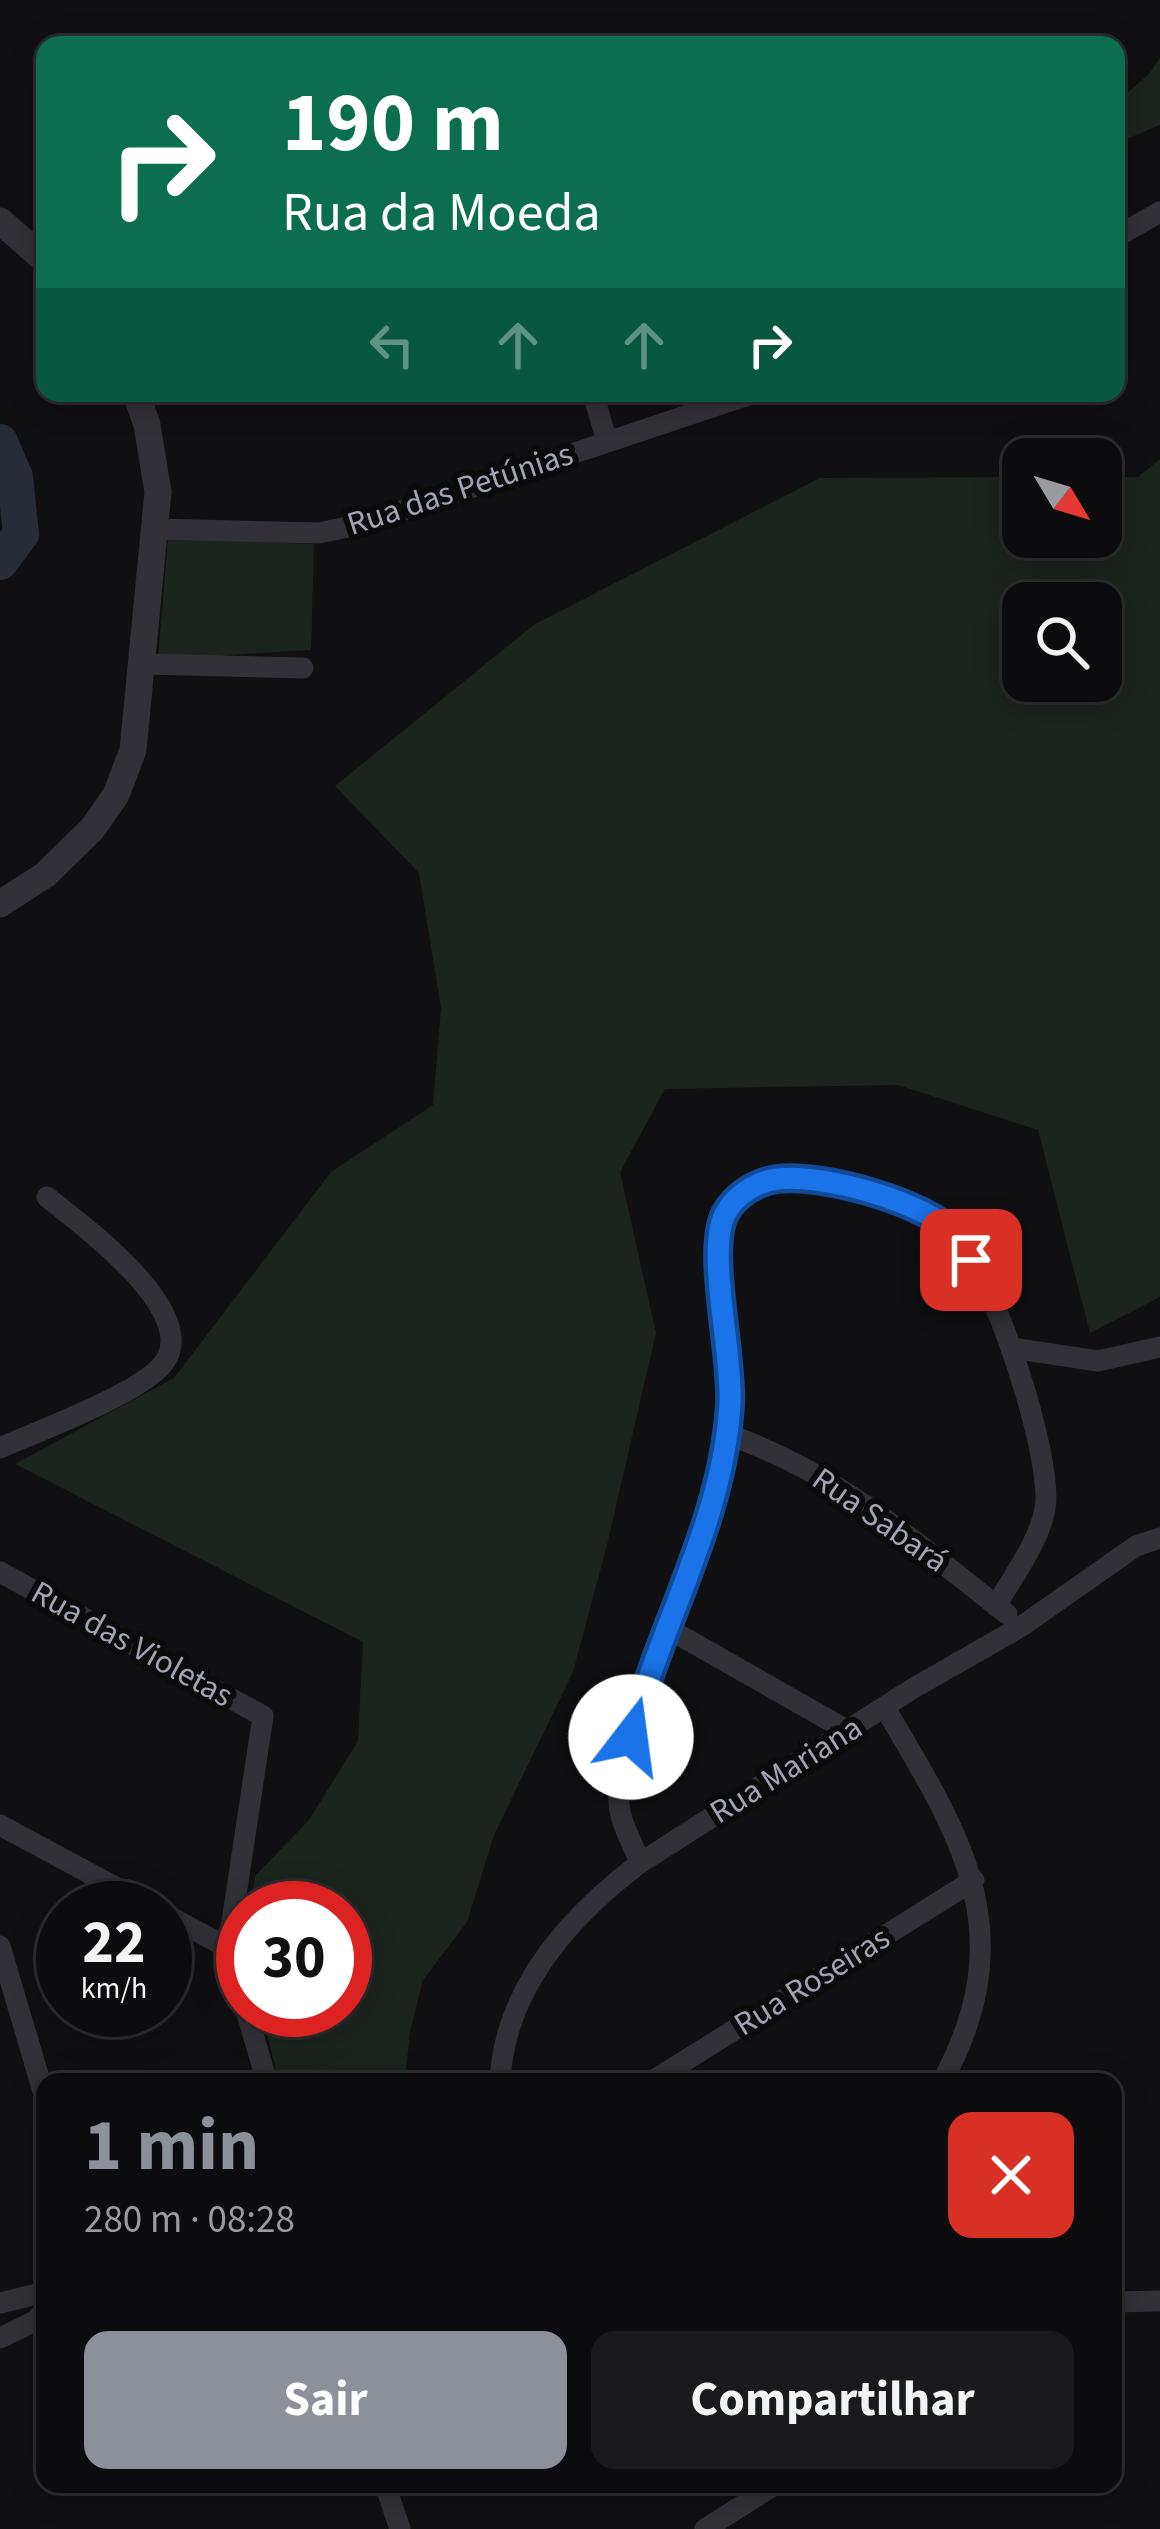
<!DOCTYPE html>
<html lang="pt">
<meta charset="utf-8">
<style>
:root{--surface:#0c0c0e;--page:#1a1a1c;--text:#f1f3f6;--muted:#9a9b9e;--line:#2c2c2e;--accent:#8c9099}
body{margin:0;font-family:"Source Sans 3",sans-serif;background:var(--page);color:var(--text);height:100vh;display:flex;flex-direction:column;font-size:45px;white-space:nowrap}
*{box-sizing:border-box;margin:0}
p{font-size:39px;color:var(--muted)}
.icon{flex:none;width:66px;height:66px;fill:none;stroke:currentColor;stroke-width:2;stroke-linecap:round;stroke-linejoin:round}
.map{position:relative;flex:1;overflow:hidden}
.sheet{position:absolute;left:36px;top:2073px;width:1086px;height:420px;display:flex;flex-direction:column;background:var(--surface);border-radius:24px;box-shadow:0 6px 30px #0003,0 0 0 3px var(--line)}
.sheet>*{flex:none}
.guide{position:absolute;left:36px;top:36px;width:1089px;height:366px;border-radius:24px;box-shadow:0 6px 30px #0003,0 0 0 3px var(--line);background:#0b6e4f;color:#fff;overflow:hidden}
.needle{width:78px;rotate:128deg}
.controls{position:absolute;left:1002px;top:438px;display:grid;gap:24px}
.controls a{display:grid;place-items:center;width:120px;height:120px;border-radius:24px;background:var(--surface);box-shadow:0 6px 30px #0003,0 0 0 3px var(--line);font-size:60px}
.speed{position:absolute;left:36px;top:1881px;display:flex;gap:24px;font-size:60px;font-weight:700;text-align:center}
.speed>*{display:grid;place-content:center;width:156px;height:156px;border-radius:50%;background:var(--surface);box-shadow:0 6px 30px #0003,0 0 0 3px var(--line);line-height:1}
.speed small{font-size:30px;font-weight:400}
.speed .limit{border:18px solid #d22;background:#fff;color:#111}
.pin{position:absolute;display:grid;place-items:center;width:102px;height:102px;color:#fff;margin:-51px;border-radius:24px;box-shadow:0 6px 18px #0006}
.me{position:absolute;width:132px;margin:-66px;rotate:15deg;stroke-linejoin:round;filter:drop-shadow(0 0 9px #0008)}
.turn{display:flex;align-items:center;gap:42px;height:252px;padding:0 48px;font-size:54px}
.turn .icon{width:156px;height:156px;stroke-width:2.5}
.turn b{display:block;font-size:84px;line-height:102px}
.lanes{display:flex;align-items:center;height:114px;padding:0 48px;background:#0003;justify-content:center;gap:60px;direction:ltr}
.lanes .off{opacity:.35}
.round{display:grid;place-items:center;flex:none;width:126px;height:126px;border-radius:24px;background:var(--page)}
.overview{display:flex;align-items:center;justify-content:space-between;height:204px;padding:0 48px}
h1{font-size:72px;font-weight:700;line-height:90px;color:var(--accent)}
.button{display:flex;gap:24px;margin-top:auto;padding:24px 48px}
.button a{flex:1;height:138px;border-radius:24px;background:var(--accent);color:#fff;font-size:48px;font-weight:700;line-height:138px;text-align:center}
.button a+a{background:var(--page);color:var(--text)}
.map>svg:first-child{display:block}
.green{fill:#1c241e;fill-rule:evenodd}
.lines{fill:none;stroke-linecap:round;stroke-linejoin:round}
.river{stroke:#262d36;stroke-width:36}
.minor{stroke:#313137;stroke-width:21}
.tertiary{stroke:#313137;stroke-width:27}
.route-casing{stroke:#114b97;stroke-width:30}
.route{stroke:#1a73e8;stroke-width:21}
.labels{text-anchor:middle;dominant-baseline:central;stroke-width:12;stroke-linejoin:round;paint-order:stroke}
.street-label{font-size:33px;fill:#a0a4b3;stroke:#0b0b0c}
</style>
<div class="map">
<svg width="1160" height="2529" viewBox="0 0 1160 2529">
<rect width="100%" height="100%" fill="#101012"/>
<g class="green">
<polygon points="1160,58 1160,125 1129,138 1116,139 1116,103 1149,74"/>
<path d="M 1160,459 L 1160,1297 L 1090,1333 L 1038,1130 L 898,1085 L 665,1089 L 620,1172 L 656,1333 L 607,1545 L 573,1672 L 494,1835 L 467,1922 L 423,1980 L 410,2031 L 405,2082 L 279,2082 L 261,2010 L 345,2010 L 345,1908 L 250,1908 L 255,1876 L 309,1820 L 358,1741 L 363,1642 L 15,1464 L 174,1378 L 331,1172 L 433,1105 L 441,1008 L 419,873 L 335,786 L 535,624 L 820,478 L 1023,477 L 1023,537 L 1101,537 L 1101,477 L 1138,477 ZM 1023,603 L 1101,603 L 1101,681 L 1023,681 Z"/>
<polygon points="168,538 314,544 311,650 158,659"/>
</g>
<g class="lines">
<polyline class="river" points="0,442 15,477 21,534 0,562"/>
<g class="minor">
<polyline points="1116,237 1160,212"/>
<polyline points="593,393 607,442"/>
<polyline points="157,529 319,533 362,524 754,393"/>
<polyline points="144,664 303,668"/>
<polyline points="1012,1348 1098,1361 1160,1347"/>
<path d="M 727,1434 C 842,1475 913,1541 1007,1614"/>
<path d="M 0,1448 C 38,1431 139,1394 163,1364 C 203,1313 82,1225 47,1197"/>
<polyline points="0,1572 263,1716 228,1948 243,2000"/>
<polyline points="667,1628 848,1731"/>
<path d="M 885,1708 C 962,1837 1023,1933 942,2082"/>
<polyline points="0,1825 154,1908"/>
<path d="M 640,1863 C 633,1844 620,1823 619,1803 C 618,1786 625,1766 628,1749 C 649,1654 699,1569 722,1474 C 731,1435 733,1388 729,1347 C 725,1302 697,1224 744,1193 C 773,1173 808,1178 840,1186 C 879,1196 927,1205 956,1235 C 992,1272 1054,1458 1045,1509 C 1039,1542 1013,1576 996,1606"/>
<polyline points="165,1914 228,1948"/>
<polyline points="0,1946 45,2098"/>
<polyline points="246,2010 267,2082"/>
<path d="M 500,2082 C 504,1988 570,1916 640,1863 L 912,1689 L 1022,1626 L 1136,1546 L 1160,1538"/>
<polyline points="651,2082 974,1880"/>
<polyline points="1113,2302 1160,2301"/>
<polyline points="0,2303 45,2292"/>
<polyline points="0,2338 35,2321 45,2310"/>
<polyline points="385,2484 400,2529"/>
<polyline points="705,2529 776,2484"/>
</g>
<g class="tertiary">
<polyline points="0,221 45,260"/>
<polyline points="0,904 45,875 92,829 116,795 133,750 158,492 147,425 136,393"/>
</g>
</g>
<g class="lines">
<g class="route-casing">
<path id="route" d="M 631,1737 C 660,1624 723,1522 730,1404 C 733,1354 706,1252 725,1214 C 735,1195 756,1182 777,1179 C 821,1173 927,1202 957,1236 C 963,1242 967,1252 971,1260"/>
</g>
<use href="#route" class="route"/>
</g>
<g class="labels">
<g class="street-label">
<text transform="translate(460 489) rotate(-18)">Rua das Petúnias</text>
<text transform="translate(880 1520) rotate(35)">Rua Sabará</text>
<text transform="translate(132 1644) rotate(29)">Rua das Violetas</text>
<text transform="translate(786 1770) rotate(-32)">Rua Mariana</text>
<text transform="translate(812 1981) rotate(-32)">Rua Roseiras</text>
</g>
</g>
</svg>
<div class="controls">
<a><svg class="needle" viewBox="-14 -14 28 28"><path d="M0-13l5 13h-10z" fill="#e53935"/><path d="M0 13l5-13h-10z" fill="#9a9b9e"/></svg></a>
<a><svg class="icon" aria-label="search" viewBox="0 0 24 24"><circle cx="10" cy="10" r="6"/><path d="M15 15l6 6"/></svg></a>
</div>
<div class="speed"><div>22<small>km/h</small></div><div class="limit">30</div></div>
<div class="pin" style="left:971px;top:1260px;background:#d93025"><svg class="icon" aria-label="arrive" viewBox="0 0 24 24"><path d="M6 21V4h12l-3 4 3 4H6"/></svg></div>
<svg class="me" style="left:631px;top:1737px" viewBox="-20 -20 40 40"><circle r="19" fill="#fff"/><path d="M0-13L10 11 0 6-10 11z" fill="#1a73e8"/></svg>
<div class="guide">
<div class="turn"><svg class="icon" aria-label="right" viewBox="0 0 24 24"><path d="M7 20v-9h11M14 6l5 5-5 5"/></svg><div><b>190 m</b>Rua da Moeda</div></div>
<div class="lanes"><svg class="icon off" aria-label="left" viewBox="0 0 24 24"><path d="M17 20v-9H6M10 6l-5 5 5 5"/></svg><svg class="icon off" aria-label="ahead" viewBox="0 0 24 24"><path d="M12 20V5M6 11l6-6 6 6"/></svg><svg class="icon off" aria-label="ahead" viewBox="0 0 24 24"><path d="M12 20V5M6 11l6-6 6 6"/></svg><svg class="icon" aria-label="right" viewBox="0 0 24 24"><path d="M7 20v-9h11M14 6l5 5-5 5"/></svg></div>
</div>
<section class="sheet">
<div class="overview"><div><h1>1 min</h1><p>280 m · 08:28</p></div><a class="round" style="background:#d93025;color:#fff"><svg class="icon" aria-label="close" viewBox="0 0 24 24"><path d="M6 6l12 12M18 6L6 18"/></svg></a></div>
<div class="button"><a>Sair</a><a>Compartilhar</a></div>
</section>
</div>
